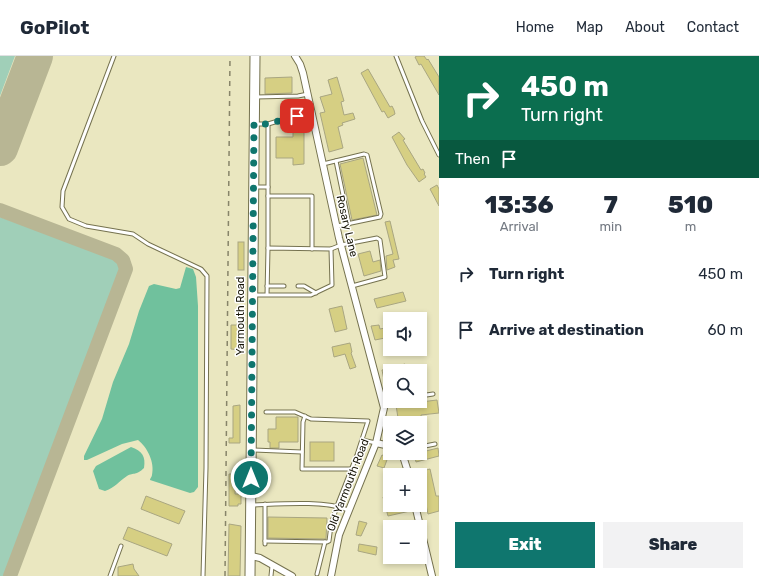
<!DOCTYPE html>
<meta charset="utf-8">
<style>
:root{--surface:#fff;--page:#f2f2f3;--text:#1f2937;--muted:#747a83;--line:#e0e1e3;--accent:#0f766e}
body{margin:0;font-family:Rubik,sans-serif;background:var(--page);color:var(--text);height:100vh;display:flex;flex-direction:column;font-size:15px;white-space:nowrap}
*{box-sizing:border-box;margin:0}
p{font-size:13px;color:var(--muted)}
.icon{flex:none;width:22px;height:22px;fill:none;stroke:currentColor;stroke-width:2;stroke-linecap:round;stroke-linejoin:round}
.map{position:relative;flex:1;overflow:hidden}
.details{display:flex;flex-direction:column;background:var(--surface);width:320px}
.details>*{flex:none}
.hud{background:#0b6e4f;color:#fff;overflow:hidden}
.buttons{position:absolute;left:383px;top:256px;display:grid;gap:8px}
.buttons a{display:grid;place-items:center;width:44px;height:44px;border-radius:0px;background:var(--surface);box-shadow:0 2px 6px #0003;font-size:20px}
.pin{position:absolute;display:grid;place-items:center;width:34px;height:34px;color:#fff;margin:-17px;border-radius:8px;box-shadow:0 2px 6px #0006}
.me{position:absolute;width:44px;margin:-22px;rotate:0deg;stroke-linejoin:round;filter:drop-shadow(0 0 3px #0008)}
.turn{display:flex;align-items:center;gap:14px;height:84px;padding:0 16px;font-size:18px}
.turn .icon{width:52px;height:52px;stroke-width:2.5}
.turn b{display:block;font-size:28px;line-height:34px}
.then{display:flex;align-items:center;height:38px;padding:0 16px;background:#0003;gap:8px;font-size:15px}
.eta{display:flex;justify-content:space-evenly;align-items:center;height:68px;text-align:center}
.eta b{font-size:24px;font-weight:800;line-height:28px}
.button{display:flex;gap:8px;margin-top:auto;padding:8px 16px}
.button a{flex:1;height:46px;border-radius:0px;background:var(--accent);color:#fff;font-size:16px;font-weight:800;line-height:46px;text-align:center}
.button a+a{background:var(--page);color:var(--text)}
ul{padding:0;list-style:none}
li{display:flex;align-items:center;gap:12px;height:56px;padding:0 16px}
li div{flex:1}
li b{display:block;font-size:15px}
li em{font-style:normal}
header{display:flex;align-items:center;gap:24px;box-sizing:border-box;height:56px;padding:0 20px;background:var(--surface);border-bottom:1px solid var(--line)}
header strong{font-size:19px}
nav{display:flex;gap:22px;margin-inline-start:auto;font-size:14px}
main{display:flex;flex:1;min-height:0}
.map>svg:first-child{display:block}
.green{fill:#a0cfb8}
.forest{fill:#70c19d}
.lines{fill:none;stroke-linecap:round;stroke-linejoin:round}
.taxiway{stroke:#b8b694;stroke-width:14}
.runway{stroke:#b8b694;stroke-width:36}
.building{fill:#d6cf83;stroke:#a9a681}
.service-casing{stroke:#75724f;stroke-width:5}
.minor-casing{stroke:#75724f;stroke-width:8}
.secondary-casing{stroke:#75724f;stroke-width:11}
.service{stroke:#fff;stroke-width:3}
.minor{stroke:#fff;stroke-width:6}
.secondary{stroke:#fff;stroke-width:9}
.rail{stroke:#878469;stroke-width:1.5;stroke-dasharray:5 5;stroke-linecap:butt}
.route{stroke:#0f766e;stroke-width:7;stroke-dasharray:0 12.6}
.labels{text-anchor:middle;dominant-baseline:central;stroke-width:3;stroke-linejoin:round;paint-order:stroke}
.street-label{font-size:11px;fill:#171507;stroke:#fff}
</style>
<header>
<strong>GoPilot</strong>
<nav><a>Home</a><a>Map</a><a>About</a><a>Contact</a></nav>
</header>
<main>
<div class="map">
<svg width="439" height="520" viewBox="0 0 439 520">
<rect width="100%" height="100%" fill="#eae7c0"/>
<g class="green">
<polygon points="0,0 15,0 0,40"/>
<polygon points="0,161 114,202 121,211 118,222 5,520 0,520"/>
</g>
<g class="forest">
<path d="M 186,211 L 193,213 L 196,221 L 198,250 L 198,431 L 194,436 L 190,437 L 150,424 C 150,422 152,421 152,419 C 155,406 147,391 138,384 L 122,388 L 87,404 L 84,404 L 84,400 L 102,363 L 113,326 L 129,288 L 139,255 L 149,230 L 154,228 L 176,233 L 180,232 Z"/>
<path d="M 131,391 C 142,395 146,400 144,412 C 136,420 134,416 127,420 C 118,426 116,431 105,435 L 99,433 L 93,415 L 96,410 Z"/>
</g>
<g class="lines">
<polyline class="taxiway" points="0,154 116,198 123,204 126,213 10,520"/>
<polyline class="runway" points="0,92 35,0"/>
</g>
<g class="building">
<polygon points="417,0 424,0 427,4 428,3 439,21 439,39 421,8 419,9 415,1"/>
<polygon points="368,13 390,51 392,50 394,54 395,58 388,62 384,55 382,56 361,17"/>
<polygon points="292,21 292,37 265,38 265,22"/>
<polygon points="337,21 344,45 341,46 344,59 353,57 355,63 342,67 343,69 338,71 343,92 329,96 320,57 325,56 320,41 332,38 328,24"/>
<polygon points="293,76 304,76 304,108 293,109 293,102 276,102 276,81 293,81"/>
<polygon points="399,76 405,83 403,84 421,114 423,113 425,117 424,118 426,121 419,126 407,109 392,81"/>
<polygon points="363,102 377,159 352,164 340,108"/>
<polygon points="437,129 439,133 439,150 430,133"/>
<polygon points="390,165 399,203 393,204 395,211 387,214 386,200 393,198 385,166"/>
<rect x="238" y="186" width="6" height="28"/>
<polygon points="370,195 373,206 380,204 381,215 364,220 358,198"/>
<polygon points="403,236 406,245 377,252 374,243"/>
<polygon points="342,250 347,273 335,276 329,253"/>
<polygon points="231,269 241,269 241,294 231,293"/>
<polygon points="379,269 380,273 390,271 390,281 375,284 371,270"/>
<polygon points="350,287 352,296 351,297 356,311 350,313 345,298 334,301 332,291"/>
<polygon points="405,308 407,315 390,315 390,322 384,324 382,314"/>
<polygon points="437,344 439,357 421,359 422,367 407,367 406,361 398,362 396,349"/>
<polygon points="240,349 240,387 229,387 229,382 233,382 233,350"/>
<polygon points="276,361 298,361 298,386 279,386 279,392 270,392 270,386 268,386 268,373 276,373"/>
<rect x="310" y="386" width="24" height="19"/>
<polygon points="438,392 439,400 416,406 414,398"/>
<polygon points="382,399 388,401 384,412 377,410"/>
<polygon points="430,413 436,440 439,440 439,455 428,458 419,416"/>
<polygon points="229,418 236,418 235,438 241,438 241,448 238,448 238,450 229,450"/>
<polygon points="390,439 390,449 408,449 410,455 388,460 383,441"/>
<polygon points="146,440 185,455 179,468 141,453"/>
<polygon points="268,461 327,462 326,483 268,482"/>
<polygon points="359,465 367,467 361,480 356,479"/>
<polygon points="229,468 241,470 240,520 228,520"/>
<polygon points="128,471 172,488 167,500 123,483"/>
<polygon points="359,488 377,491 376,499 358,495"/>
<polygon points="133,508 134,513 139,520 118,520 118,511"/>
</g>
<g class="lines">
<g class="service-casing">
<g id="service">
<polyline points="114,0 63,135 62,151 69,163 86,170 133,178 148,188 201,213 207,220 206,412 203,520"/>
<polyline points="396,0 422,65 439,99"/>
<polyline points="256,41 298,40 308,38"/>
<polyline points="256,68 268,68 312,55"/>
<polyline points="336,105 349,168"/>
<polyline points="323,108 364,98 367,99 381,158 380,161 337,170"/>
<polyline points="255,131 268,131"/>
<polyline points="268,140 268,68"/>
<polyline points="268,192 268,140 312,140 312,193"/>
<polyline points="331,193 341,189 377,182 380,184 385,221 352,230"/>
<polyline points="267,230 284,230"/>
<polyline points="298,230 304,230 316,237"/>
<polyline points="254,239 311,239 332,229 331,193 268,192 267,239"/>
<polyline points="420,340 433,338"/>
<polyline points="383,345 390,344"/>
<polyline points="305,360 303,366 302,413 352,413"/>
<polyline points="362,384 376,387"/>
<polyline points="420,391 435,388"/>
<polyline points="252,394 302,396"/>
<polyline points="265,448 265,488"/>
<path d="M 253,449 C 279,448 325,444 348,454"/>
<polyline points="265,485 327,486 329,485 331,469 337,450 357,399 368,365 311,363 295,356 266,356"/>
<polyline points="317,518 325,486"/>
<polyline points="110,520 121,490"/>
<polyline points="271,520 272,510"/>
</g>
</g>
<g class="minor-casing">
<g id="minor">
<polyline points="295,0 300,8 303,17 339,182 384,352 376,387 339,479 331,520"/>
<polyline points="376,387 390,390"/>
<polyline points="402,397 409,419"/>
<polyline points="415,449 432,520"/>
<polyline points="251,500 260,502 292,520"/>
</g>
</g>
<g class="secondary-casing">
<polyline id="secondary" points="250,520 255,0"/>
</g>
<use href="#service" class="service"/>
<use href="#minor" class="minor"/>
<use href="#secondary" class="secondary"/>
<polyline class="rail" points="225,520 230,0"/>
</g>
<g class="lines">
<polyline class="route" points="251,422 254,68 268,68 297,60"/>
</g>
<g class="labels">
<g class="street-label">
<text transform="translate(347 170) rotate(77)">Rosary Lane</text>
<text transform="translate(240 260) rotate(-90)">Yarmouth Road</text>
<text transform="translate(348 429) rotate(-69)">Old Yarmouth Road</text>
</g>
</g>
</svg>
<div class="buttons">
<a><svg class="icon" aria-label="sound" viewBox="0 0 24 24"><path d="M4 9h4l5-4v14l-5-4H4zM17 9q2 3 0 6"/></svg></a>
<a><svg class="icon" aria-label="search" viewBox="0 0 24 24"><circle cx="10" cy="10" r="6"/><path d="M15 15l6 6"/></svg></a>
<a><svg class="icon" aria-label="layers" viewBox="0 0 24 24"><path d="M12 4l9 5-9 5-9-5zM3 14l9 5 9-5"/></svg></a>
<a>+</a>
<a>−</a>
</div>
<div class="pin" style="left:297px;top:60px;background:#d93025"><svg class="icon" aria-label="arrive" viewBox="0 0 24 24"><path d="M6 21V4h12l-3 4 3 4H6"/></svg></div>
<svg class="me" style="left:251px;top:422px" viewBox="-20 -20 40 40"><circle r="17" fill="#0f766e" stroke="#fff" stroke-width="3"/><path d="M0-11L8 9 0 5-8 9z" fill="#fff"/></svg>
</div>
<section class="details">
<div class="hud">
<div class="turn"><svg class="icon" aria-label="right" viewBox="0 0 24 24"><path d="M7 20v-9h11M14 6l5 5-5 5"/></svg><div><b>450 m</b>Turn right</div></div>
<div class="then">Then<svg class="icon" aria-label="arrive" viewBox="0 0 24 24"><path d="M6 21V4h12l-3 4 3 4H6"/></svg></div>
</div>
<div class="eta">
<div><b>13:36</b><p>Arrival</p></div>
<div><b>7</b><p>min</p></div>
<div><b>510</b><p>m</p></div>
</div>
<ul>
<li><svg class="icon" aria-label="right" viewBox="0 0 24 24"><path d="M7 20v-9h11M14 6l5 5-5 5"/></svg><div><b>Turn right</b></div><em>450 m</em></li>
<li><svg class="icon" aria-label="arrive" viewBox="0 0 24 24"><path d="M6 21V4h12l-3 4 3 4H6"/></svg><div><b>Arrive at destination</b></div><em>60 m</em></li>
</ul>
<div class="button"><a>Exit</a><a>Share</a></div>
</section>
</main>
